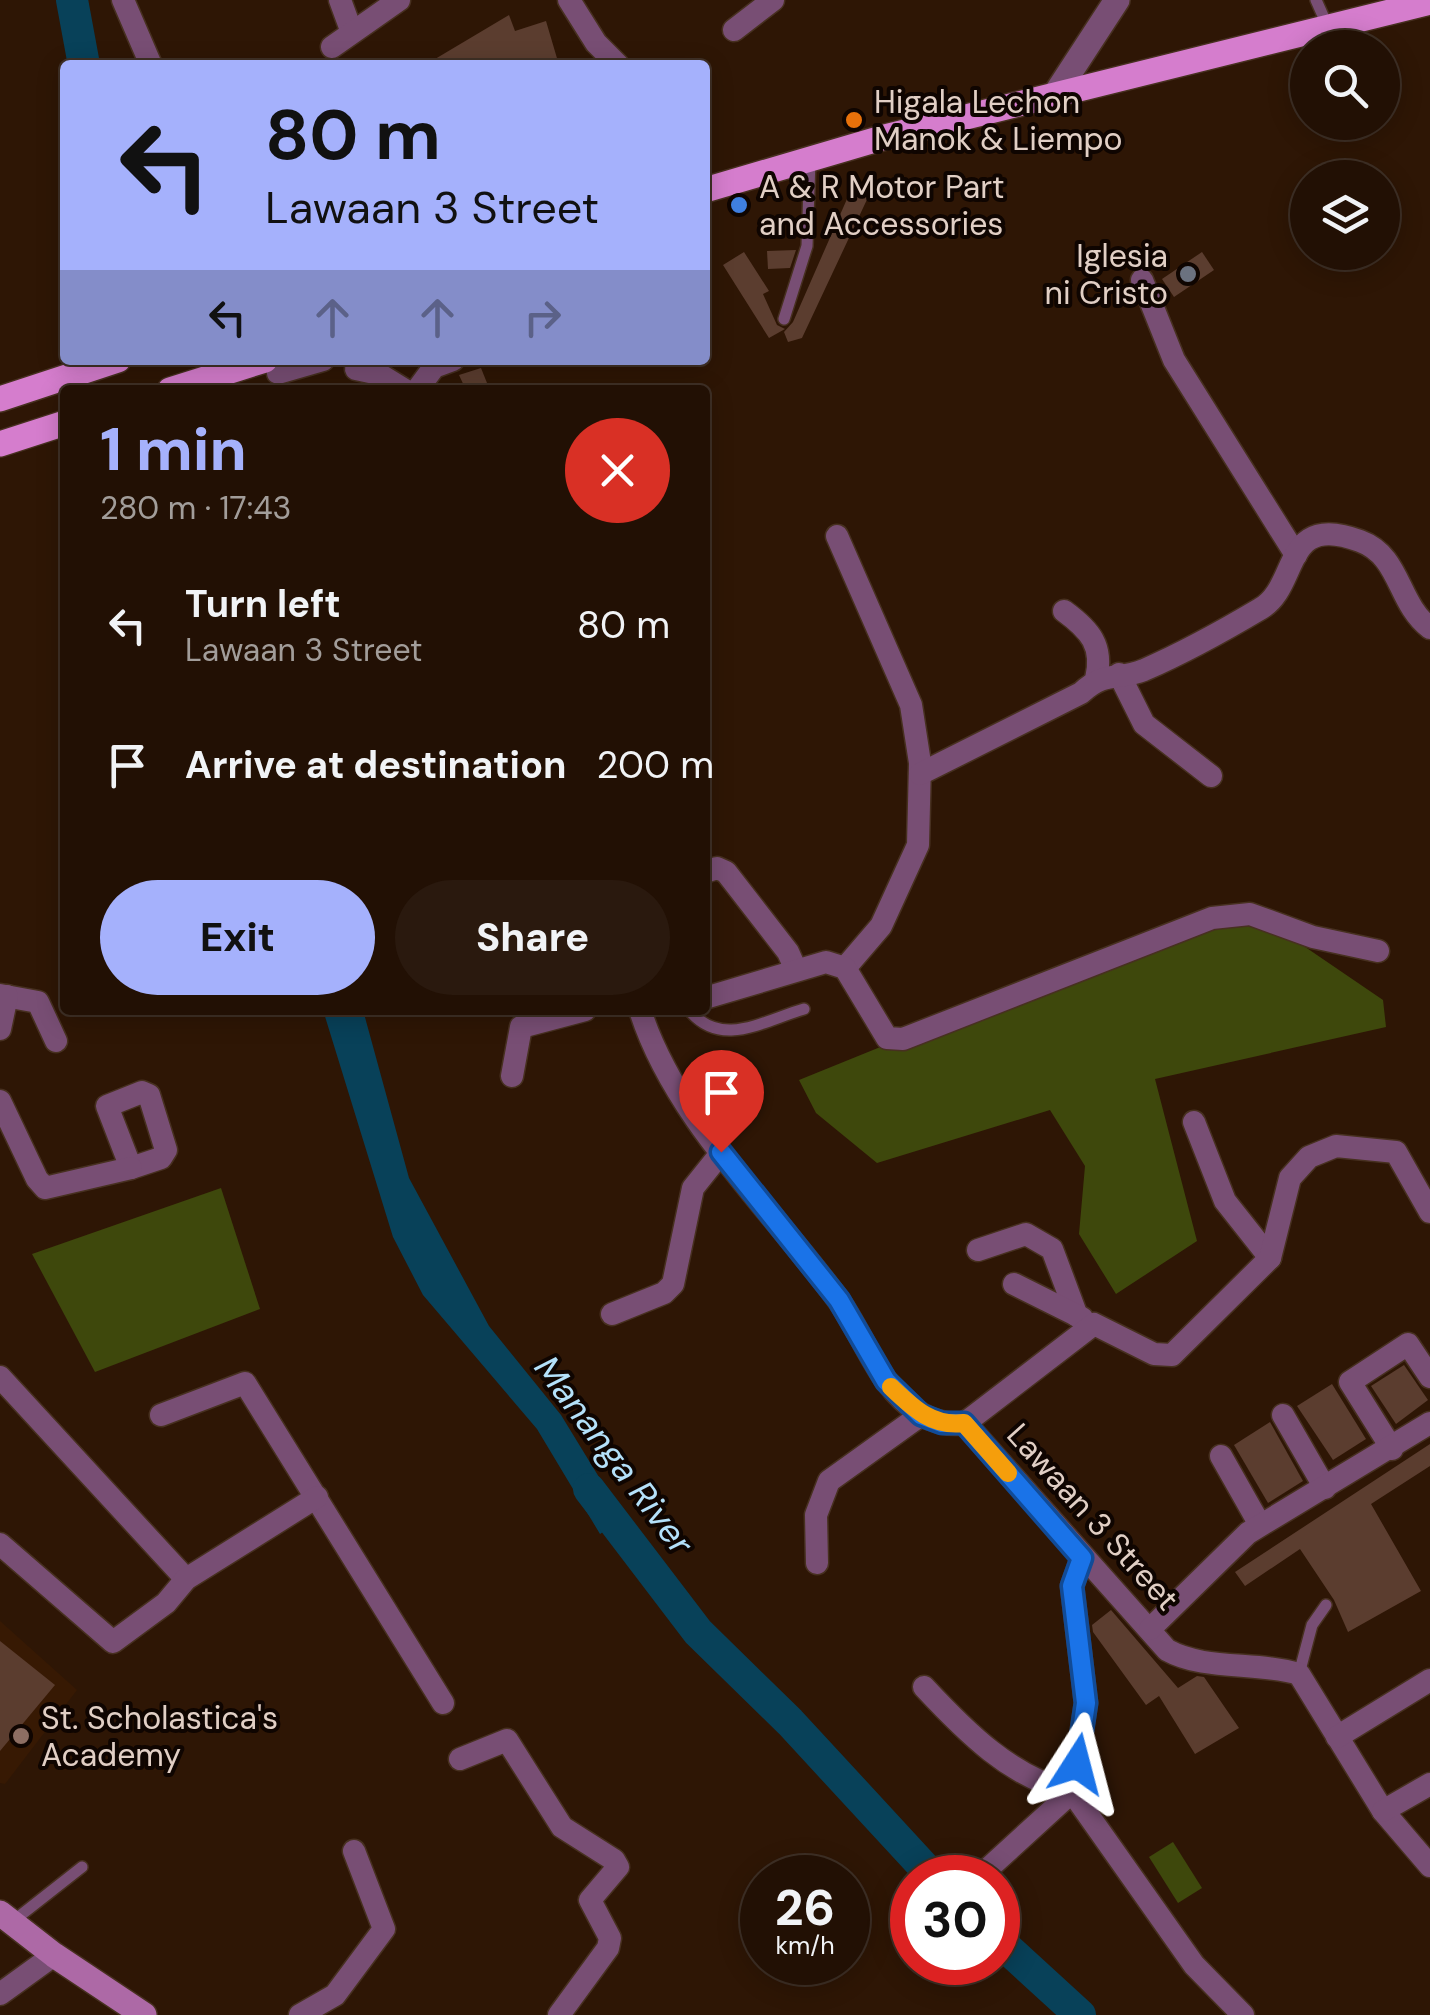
<!DOCTYPE html>
<meta charset="utf-8">
<style>
:root{--surface:#221004;--page:#2a190e;--text:#f1f3f6;--muted:#a29d9a;--line:#3f3026;--accent:#a5b1fc}
body{margin:0;font-family:"DM Sans",sans-serif;background:var(--page);color:var(--text);height:100vh;display:flex;flex-direction:column;font-size:38px;white-space:nowrap}
*{box-sizing:border-box;margin:0}
p{font-size:32px;color:var(--muted)}
.icon{flex:none;width:55px;height:55px;fill:none;stroke:currentColor;stroke-width:2;stroke-linecap:round;stroke-linejoin:round}
.map{position:relative;flex:1;overflow:hidden}
.details{position:absolute;left:60px;top:385px;width:650px;height:630px;display:flex;flex-direction:column;background:var(--surface);border-radius:10px;box-shadow:0 5px 25px #0003,0 0 0 2px var(--line)}
.details>*{flex:none}
.banner{position:absolute;left:60px;top:60px;width:650px;height:305px;border-radius:10px;box-shadow:0 5px 25px #0003,0 0 0 2px var(--line);background:#a5b1fc;color:#111;overflow:hidden}
.controls{position:absolute;left:1290px;top:30px;display:grid;gap:20px}
.controls a{display:grid;place-items:center;width:110px;height:110px;border-radius:50%;background:var(--surface);box-shadow:0 5px 25px #0003,0 0 0 2px var(--line);font-size:50px}
.speed{position:absolute;left:740px;top:1855px;display:flex;gap:20px;font-size:50px;font-weight:700;text-align:center}
.speed>*{display:grid;place-content:center;width:130px;height:130px;border-radius:50%;background:var(--surface);box-shadow:0 5px 25px #0003,0 0 0 2px var(--line);line-height:1}
.speed small{font-size:25px;font-weight:400}
.speed .limit{border:15px solid #d22;background:#fff;color:#111}
.pin{position:absolute;display:grid;place-items:center;width:85px;height:85px;color:#fff;margin:-102px -42px;border-radius:50% 50% 50% 0;rotate:-45deg;box-shadow:0 0 10px #0007}
.pin .icon{rotate:45deg}
.me{position:absolute;width:110px;margin:-55px;rotate:9deg;stroke-linejoin:round;filter:drop-shadow(0 0 8px #0008)}
.turn{display:flex;align-items:center;gap:35px;height:210px;padding:0 40px;font-size:45px}
.turn .icon{width:130px;height:130px;stroke-width:2.5}
.turn b{display:block;font-size:70px;line-height:85px}
.lanes{display:flex;align-items:center;height:95px;padding:0 40px;background:#0003;justify-content:center;gap:50px;direction:ltr}
.lanes .off{opacity:.35}
.round{display:grid;place-items:center;flex:none;width:105px;height:105px;border-radius:52px;background:var(--page)}
.overview{display:flex;align-items:center;justify-content:space-between;height:170px;padding:0 40px}
h1{font-size:60px;font-weight:800;line-height:75px;color:var(--accent)}
.primary-button{display:flex;gap:20px;margin-top:auto;padding:20px 40px}
.primary-button a{flex:1;height:115px;border-radius:60px;background:var(--accent);color:#111;font-size:40px;font-weight:800;line-height:115px;text-align:center}
.primary-button a+a{background:var(--page);color:var(--text)}
ul{padding:0;list-style:none}
li{display:flex;align-items:center;gap:30px;height:140px;padding:0 40px}
li div{flex:1}
li b{display:block;font-size:38px}
li em{font-style:normal}
.map>svg:first-child{display:block}
.built{fill:#371903}
.green{fill:#3e480c}
.water{fill:#084159}
.lines{fill:none;stroke-linecap:round;stroke-linejoin:round}
.river{stroke:#084159;stroke-width:32}
.building{fill:#5b3d2f}
.service-casing{stroke:#473020;stroke-width:14}
.minor-casing{stroke:#473020;stroke-width:25}
.tertiary-casing{stroke:#473020;stroke-width:28}
.secondary-casing{stroke:#473020;stroke-width:28}
.primary-casing{stroke:#473020;stroke-width:28}
.service{stroke:#784e74;stroke-width:11}
.minor{stroke:#784e74;stroke-width:22}
.tertiary{stroke:#784e74;stroke-width:25}
.secondary{stroke:#ad69a6;stroke-width:25}
.primary{stroke:#d57dcd;stroke-width:25}
.route-casing{stroke:#114b97;stroke-width:25}
.route{stroke:#1a73e8;stroke-width:18}
.slow{stroke:#f59e0b;stroke-width:18}
.food-dot{fill:#e8710a;stroke:#0f0501;stroke-width:4}
.shop-dot{fill:#3f7fe0;stroke:#0f0501;stroke-width:4}
.worship-dot{fill:#6b7280;stroke:#0f0501;stroke-width:4}
.education-dot{fill:#8d6e63;stroke:#0f0501;stroke-width:4}
.labels{text-anchor:middle;dominant-baseline:central;stroke-width:8;stroke-linejoin:round;paint-order:stroke}
.poi-label{font-size:32px;fill:#e1cfc5;stroke:#0f0501;text-anchor:start}
.street-label{font-size:32px;fill:#e1cfc5;stroke:#0f0501}
.water-label{font-size:35px;font-style:italic;fill:#b4e1fa;stroke:#0f0501}
</style>
<div class="map">
<svg width="1430" height="2015" viewBox="0 0 1430 2015">
<rect width="100%" height="100%" fill="#2e1605"/>
<polygon class="built" points="0,1621 77,1690 5,1784 0,1783"/>
<g class="green">
<polygon points="1245,906 1383,1000 1386,1027 1155,1079 1197,1241 1116,1294 1079,1234 1085,1166 1050,1110 877,1163 816,1113 799,1080 1196,919"/>
<polygon points="221,1188 260,1309 95,1372 32,1254"/>
<polygon points="1173,1842 1202,1888 1178,1903 1149,1857"/>
</g>
<polygon class="water" points="323,1010 363,1010 409,1178 489,1326 561,1415 624,1518 600,1534 537,1429 423,1295 393,1237"/>
<g class="lines">
<g class="river">
<polyline points="72,0 84,65"/>
<polyline points="589,1489 698,1632 790,1722 934,1878"/>
<polyline points="998,1940 1080,2015"/>
</g>
</g>
<g class="building">
<polygon points="509,15 515,31 546,21 559,65 425,65"/>
<polygon points="854,183 871,191 802,338 788,342 784,332 793,322"/>
<polygon points="796,250 790,268 768,269 767,251"/>
<polygon points="744,252 769,291 763,294 777,325 785,329 769,338 723,265"/>
<polygon points="1202,252 1214,270 1174,297 1162,279"/>
<polygon points="481,368 489,388 466,390 459,375"/>
<polygon points="1404,1365 1428,1400 1396,1424 1371,1386"/>
<polygon points="1332,1384 1366,1439 1333,1460 1297,1406"/>
<polygon points="1270,1422 1303,1481 1268,1503 1234,1445"/>
<polygon points="1430,1444 1430,1466 1371,1504 1421,1591 1348,1632 1334,1600 1300,1549 1245,1586 1235,1572"/>
<polygon points="1111,1610 1178,1688 1197,1676 1204,1677 1239,1728 1195,1754 1159,1696 1146,1705 1093,1632 1092,1625"/>
<polygon points="0,1641 55,1685 0,1751"/>
</g>
<g class="lines">
<g class="service-casing">
<g id="service">
<polyline points="1316,0 1328,27"/>
<polyline points="784,319 807,246 810,160"/>
<path d="M 689,1010 C 721,1049 763,1021 804,1009"/>
<polyline points="1299,1674 1312,1625 1326,1605"/>
<polyline points="12,1922 82,1867"/>
</g>
</g>
<g class="minor-casing">
<g id="minor">
<polyline points="123,0 151,65"/>
<polyline points="340,0 351,30"/>
<polyline points="569,0 596,43 618,65"/>
<polyline points="734,30 773,0"/>
<polyline points="332,47 399,0"/>
<polyline points="1142,280 1174,360 1296,555"/>
<polyline points="276,360 278,373 323,360"/>
<polyline points="356,369 379,374 405,390"/>
<polyline points="417,390 434,367 453,360"/>
<polyline points="837,536 911,705 920,763 918,845 881,926 845,968"/>
<path d="M 1064,611 C 1090,630 1104,646 1096,679"/>
<polyline points="1119,674 1144,724 1211,776"/>
<path d="M 920,774 L 1081,693 C 1106,670 1117,681 1144,670 C 1183,653 1223,631 1260,609 C 1300,587 1281,511 1360,541 C 1401,556 1397,603 1430,628"/>
<polyline points="705,872 717,868 726,872 788,952 796,970"/>
<polyline points="0,995 38,1002 56,1041"/>
<polyline points="705,998 826,962 845,968 887,1038 903,1039 1212,918 1250,914 1313,937 1378,951"/>
<path d="M 640,1010 C 674,1118 771,1208 837,1298 C 865,1336 878,1388 921,1414 C 934,1422 950,1425 965,1423 L 1167,1650 C 1205,1671 1256,1661 1299,1674 L 1383,1811 L 1430,1866"/>
<polyline points="0,1029 7,996"/>
<polyline points="512,1076 521,1027 585,1010"/>
<polygon points="142,1092 149,1095 166,1150 161,1158 131,1168 107,1106"/>
<polyline points="0,1101 37,1179 45,1188 131,1168"/>
<polyline points="1194,1122 1225,1201 1270,1258"/>
<polyline points="978,1250 1026,1234 1052,1249 1077,1316"/>
<polyline points="1014,1284 1082,1318"/>
<polyline points="612,1314 664,1293 673,1284 693,1188 721,1153"/>
<polyline points="0,1377 186,1579"/>
<polyline points="161,1415 245,1383 443,1703"/>
<polyline points="1283,1415 1325,1488"/>
<polyline points="965,1423 1094,1324 1154,1354 1172,1355 1270,1258 1290,1178 1309,1157 1336,1146 1396,1152 1430,1212"/>
<polyline points="1392,1449 1350,1382 1408,1344 1430,1377"/>
<polyline points="1221,1456 1260,1525"/>
<polyline points="0,1544 113,1642 166,1603 186,1579 317,1497"/>
<polyline points="817,1563 816,1515 829,1481 921,1415"/>
<polyline points="1150,1629 1248,1533 1430,1423"/>
<path d="M 924,1687 C 965,1731 1011,1778 1072,1792 L 1194,1965 L 1243,2015"/>
<polyline points="1337,1737 1430,1680"/>
<polyline points="460,1759 507,1740 562,1827 614,1860 618,1867 590,1900 610,1938 608,1948 559,2015"/>
<polyline points="1383,1811 1430,1784"/>
<polyline points="980,1876 1072,1792 1086,1703 1072,1586 1082,1558"/>
<polyline points="0,1994 54,1955"/>
<polyline points="300,2015 335,1995 384,1929 354,1851"/>
</g>
</g>
<g class="tertiary-casing">
<polyline id="tertiary" points="1055,95 1117,0"/>
</g>
<g class="secondary-casing">
<polyline id="secondary" points="0,1913 54,1955 144,2015"/>
</g>
<g class="primary-casing">
<g id="primary">
<polyline points="705,190 885,137 1430,2"/>
<polyline points="170,390 265,360"/>
<polyline points="0,399 118,360"/>
<polyline points="0,444 65,423"/>
</g>
</g>
<use href="#service" class="service"/>
<use href="#minor" class="minor"/>
<use href="#tertiary" class="tertiary"/>
<use href="#secondary" class="secondary"/>
<use href="#primary" class="primary"/>
</g>
<g class="lines">
<g class="route-casing">
<polyline id="route" points="721,1152 839,1300 886,1381 921,1415 942,1423 964,1423 1082,1558 1072,1586 1086,1703 1077,1764"/>
</g>
<use href="#route" class="route"/>
<path class="slow" d="M 891,1387 C 913,1408 932,1427 964,1423 L 1008,1473"/>
</g>
<circle class="food-dot" cx="854" cy="120" r="10"/>
<circle class="shop-dot" cx="739" cy="205" r="10"/>
<circle class="worship-dot" cx="1188" cy="274" r="10"/>
<circle class="education-dot" cx="21" cy="1736" r="10"/>
<g class="labels">
<g class="poi-label">
<text x="874" y="102">Higala Lechon<tspan x="874" dy="37">Manok &amp; Liempo</tspan></text>
<text x="759" y="187">A &amp; R Motor Part<tspan x="759" dy="37">and Accessories</tspan></text>
<text x="1168" y="256" text-anchor="end">Iglesia<tspan x="1168" dy="37">ni Cristo</tspan></text>
<text x="41" y="1718">St. Scholastica's<tspan x="41" dy="37">Academy</tspan></text>
</g>
<g class="street-label">
<text transform="translate(1093 1517) rotate(48)">Lawaan 3 Street</text>
</g>
<g class="water-label">
<text transform="translate(614 1455) rotate(53)">Mananga River</text>
</g>
</g>
</svg>
<div class="controls">
<a><svg class="icon" aria-label="search" viewBox="0 0 24 24"><circle cx="10" cy="10" r="6"/><path d="M15 15l6 6"/></svg></a>
<a><svg class="icon" aria-label="layers" viewBox="0 0 24 24"><path d="M12 4l9 5-9 5-9-5zM3 14l9 5 9-5"/></svg></a>
</div>
<div class="speed"><div>26<small>km/h</small></div><div class="limit">30</div></div>
<div class="pin" style="left:721px;top:1152px;background:#d93025"><svg class="icon" aria-label="arrive" viewBox="0 0 24 24"><path d="M6 21V4h12l-3 4 3 4H6"/></svg></div>
<svg class="me" style="left:1077px;top:1764px" viewBox="-20 -20 40 40"><path d="M0-17L14 15 0 8-14 15z" fill="#1a73e8" stroke="#fff" stroke-width="4"/></svg>
<div class="banner">
<div class="turn"><svg class="icon" aria-label="left" viewBox="0 0 24 24"><path d="M17 20v-9H6M10 6l-5 5 5 5"/></svg><div><b>80 m</b>Lawaan 3 Street</div></div>
<div class="lanes"><svg class="icon" aria-label="left" viewBox="0 0 24 24"><path d="M17 20v-9H6M10 6l-5 5 5 5"/></svg><svg class="icon off" aria-label="ahead" viewBox="0 0 24 24"><path d="M12 20V5M6 11l6-6 6 6"/></svg><svg class="icon off" aria-label="ahead" viewBox="0 0 24 24"><path d="M12 20V5M6 11l6-6 6 6"/></svg><svg class="icon off" aria-label="right" viewBox="0 0 24 24"><path d="M7 20v-9h11M14 6l5 5-5 5"/></svg></div>
</div>
<section class="details">
<div class="overview"><div><h1>1 min</h1><p>280 m · 17:43</p></div><a class="round" style="background:#d93025;color:#fff"><svg class="icon" aria-label="close" viewBox="0 0 24 24"><path d="M6 6l12 12M18 6L6 18"/></svg></a></div>
<ul>
<li><svg class="icon" aria-label="left" viewBox="0 0 24 24"><path d="M17 20v-9H6M10 6l-5 5 5 5"/></svg><div><b>Turn left</b><p>Lawaan 3 Street</p></div><em>80 m</em></li>
<li><svg class="icon" aria-label="arrive" viewBox="0 0 24 24"><path d="M6 21V4h12l-3 4 3 4H6"/></svg><div><b>Arrive at destination</b></div><em>200 m</em></li>
</ul>
<div class="primary-button"><a>Exit</a><a>Share</a></div>
</section>
</div>
